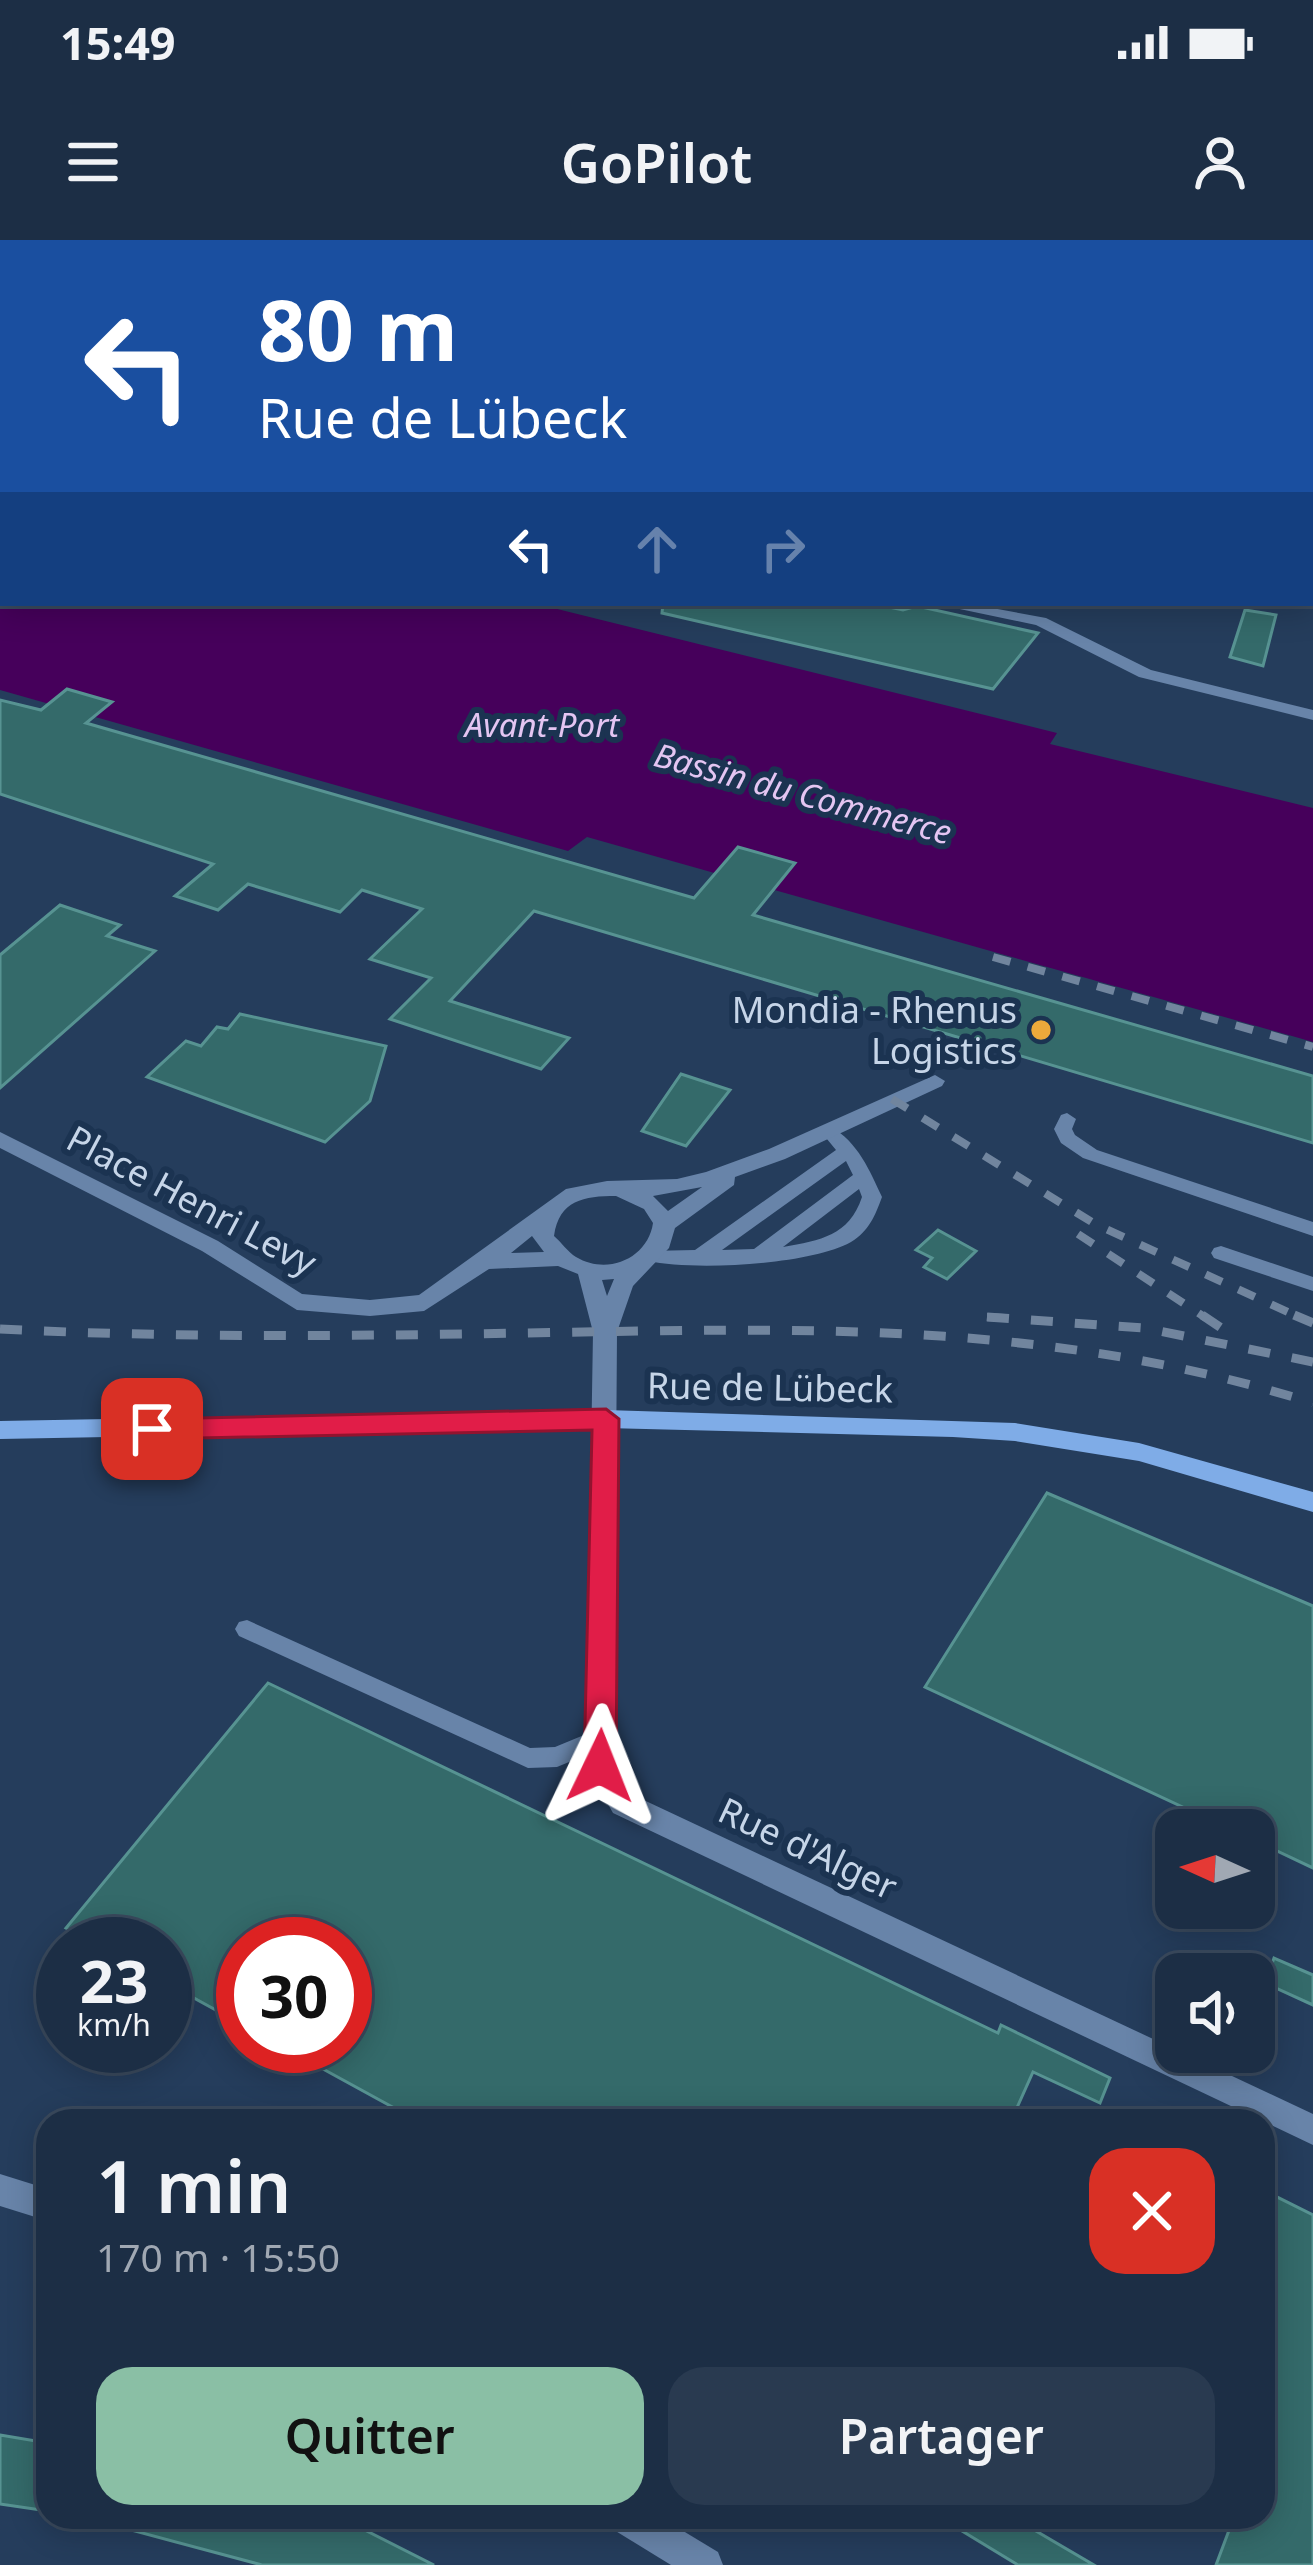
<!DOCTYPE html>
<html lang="fr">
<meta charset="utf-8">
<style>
:root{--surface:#1c2e45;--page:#293a50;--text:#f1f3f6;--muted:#a0a8b3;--line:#3a4a5e;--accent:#8abfa5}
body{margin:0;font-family:"Noto Sans",sans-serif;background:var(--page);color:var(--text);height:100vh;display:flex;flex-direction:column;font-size:45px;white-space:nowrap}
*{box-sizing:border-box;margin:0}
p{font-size:39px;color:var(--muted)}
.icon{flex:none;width:66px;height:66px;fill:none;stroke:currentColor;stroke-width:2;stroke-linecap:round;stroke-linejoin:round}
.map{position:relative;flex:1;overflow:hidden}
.side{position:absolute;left:36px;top:1869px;width:1239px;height:420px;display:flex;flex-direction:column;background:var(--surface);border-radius:36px;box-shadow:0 6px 30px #0003,0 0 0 3px var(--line)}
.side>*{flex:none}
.hud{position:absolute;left:0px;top:0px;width:1314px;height:366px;box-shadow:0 6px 30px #0003,0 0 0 3px var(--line);background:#1a4fa0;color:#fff;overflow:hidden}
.needle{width:78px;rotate:273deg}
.fabs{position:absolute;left:1155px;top:1569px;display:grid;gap:24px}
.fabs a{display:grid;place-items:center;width:120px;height:120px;border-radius:24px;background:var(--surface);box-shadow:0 6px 30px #0003,0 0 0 3px var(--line);font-size:60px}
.speed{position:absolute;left:36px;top:1677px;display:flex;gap:24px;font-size:60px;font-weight:700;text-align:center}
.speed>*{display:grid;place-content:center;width:156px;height:156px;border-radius:50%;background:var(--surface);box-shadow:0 6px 30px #0003,0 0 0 3px var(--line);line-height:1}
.speed small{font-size:30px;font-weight:400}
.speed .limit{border:18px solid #d22;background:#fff;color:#111}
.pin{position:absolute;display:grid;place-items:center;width:102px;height:102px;color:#fff;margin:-51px;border-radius:24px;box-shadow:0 6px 18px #0006}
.me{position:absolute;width:132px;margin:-66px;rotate:2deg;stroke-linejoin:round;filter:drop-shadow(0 0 9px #0008)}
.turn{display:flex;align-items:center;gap:42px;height:252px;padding:0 60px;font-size:54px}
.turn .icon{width:156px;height:156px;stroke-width:2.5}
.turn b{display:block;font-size:84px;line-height:102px}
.lanes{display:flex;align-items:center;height:114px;padding:0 60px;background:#0003;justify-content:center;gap:60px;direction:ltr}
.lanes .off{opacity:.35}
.round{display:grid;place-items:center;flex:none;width:126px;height:126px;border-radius:36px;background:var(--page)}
.head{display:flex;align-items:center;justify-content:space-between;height:204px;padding:0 60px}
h1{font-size:72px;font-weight:600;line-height:90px}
.button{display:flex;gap:24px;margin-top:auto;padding:24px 60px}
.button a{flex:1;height:138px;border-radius:36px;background:var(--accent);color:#111;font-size:48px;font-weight:600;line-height:138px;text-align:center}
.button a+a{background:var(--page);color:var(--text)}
.status{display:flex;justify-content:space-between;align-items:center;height:84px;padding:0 60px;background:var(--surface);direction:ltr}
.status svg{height:33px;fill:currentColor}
header{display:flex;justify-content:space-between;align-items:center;height:156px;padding:0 60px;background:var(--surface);font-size:54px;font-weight:600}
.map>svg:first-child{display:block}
.water{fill:#46005b}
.building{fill:#346a6a;stroke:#579392;stroke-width:3}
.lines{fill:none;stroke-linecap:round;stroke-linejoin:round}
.service{fill:#6884a9;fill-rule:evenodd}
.minor{fill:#6884a9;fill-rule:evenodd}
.secondary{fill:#7face7;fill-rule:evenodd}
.rail-far1{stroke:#71859e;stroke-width:8;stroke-dasharray:18 18;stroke-linecap:butt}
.rail{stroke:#71859e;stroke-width:9;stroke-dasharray:22 22;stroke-linecap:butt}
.route{fill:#e11d48;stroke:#92132f;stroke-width:3}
.poi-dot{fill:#eca93b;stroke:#1b3351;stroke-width:4.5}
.labels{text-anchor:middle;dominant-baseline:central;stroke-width:12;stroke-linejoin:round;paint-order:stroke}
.far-water-label{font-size:33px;font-style:italic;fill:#e4c5f2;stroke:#1b3351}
.poi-label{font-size:36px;fill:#c6d5e8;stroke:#1b3351;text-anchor:end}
.street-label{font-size:36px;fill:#c6d5e8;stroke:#1b3351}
</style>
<div class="status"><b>15:49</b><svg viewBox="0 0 49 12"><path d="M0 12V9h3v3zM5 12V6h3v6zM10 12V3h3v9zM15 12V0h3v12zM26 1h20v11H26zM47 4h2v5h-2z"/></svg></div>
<header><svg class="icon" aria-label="menu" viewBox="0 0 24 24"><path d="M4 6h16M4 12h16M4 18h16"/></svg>GoPilot<svg class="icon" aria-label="person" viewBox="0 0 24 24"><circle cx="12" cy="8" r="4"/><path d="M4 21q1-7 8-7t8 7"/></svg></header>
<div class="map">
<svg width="1313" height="2325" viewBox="0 0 1313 2325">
<rect width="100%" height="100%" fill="#253d5c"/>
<polygon class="water" points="0,45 3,363 533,363 1057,493 1050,504 1313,568 1313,802 587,597 568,611 0,450"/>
<g class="building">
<polygon points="663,363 870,363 903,370 917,366 1038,393 993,449 662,373"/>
<polygon points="1245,370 1276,375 1263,426 1230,417"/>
<polygon points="67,449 112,462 86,483 694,658 738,607 795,623 753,675 1313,836 1313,903 534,671 450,761 569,798 541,829 390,779 431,738 370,719 422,669 362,650 340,672 248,644 218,670 175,656 213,624 0,554 0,460 41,470"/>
<polygon points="60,665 120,685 107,696 155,711 0,848 0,715"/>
<polygon points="240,774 386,806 370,861 325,902 147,837 186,801 201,806 217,787 228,789"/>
<polygon points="681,834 730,850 686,906 642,891"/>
<polygon points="938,990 976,1011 947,1039 924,1027 932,1018 916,1010"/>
<polygon points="1047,1253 1313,1366 1313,1628 1254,1600 1254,1590 1232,1590 925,1447"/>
<polygon points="268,1443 998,1793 1001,1785 1110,1838 1100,1863 1033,1832 1011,1881 418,1881 281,1806 345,1806 345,1704 243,1704 243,1785 165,1742 165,1704 95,1704 66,1688"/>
<polygon points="1274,1718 1313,1735 1313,1765 1265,1743"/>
<polygon points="1263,1950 1313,1975 1313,2325 1216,2325 1234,2277 1263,2277 1263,2198 1276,2162 1263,2155"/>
<polygon points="0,2195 48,2203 48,2271 0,2264"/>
<polygon points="117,2277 339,2277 434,2325 262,2325 116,2286"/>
<polygon points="939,2277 1012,2277 1094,2325 1018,2325"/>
</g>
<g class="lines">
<g class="service">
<rect x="0" y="31" width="3" height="6"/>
<polygon points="1067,873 1076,879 1072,889 1075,895 1097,910 1313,982 1313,996 1083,918 1061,903 1054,889 1061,875"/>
<path d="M 831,887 C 858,902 870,931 882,957 C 875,976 869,991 851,1002 C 810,1025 694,1031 648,1021 L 645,1016 L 648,1011 L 695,1010 L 836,910 L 822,893 ZM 846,921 L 853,935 L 754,1009 L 722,1010 ZM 859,949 L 862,957 C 849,996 821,1000 783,1007 Z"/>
<polygon points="1221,1006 1313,1037 1313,1051 1214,1018 1211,1013 1214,1008"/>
<polygon points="247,1380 530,1508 555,1507 601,1488 610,1491 613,1498 610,1505 557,1527 528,1528 239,1396 235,1389 239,1382"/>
</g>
<g class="minor">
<rect x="1311" y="61" width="2" height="8"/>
<polygon points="931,363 965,363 1046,378 1151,430 1313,470 1313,480 1139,437 1036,385"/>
<path d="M 935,835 L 945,841 L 942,846 L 785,919 L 735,937 L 734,945 L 675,988 L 669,1008 L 633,1046 L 617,1092 L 614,1523 L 633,1555 L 1313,1874 L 1313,1905 L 613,1573 L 586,1525 L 593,1092 L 578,1034 L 558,1026 L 489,1029 L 424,1071 L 370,1076 L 297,1070 L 202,1011 L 0,908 L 0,892 L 218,1001 L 302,1054 L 370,1060 L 419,1055 L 566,949 L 607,941 L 677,939 L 706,932 L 769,909 ZM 702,947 L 668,971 L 653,956 ZM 616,956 L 644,969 L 653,983 C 648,1018 608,1036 576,1017 C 568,1012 561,1002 554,996 C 559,960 584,956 616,956 ZM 532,996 L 544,1012 L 511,1013 ZM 614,1039 L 607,1056 L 602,1040 Z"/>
<polygon points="0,1934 48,1949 48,1981 0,1966"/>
<polygon points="609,2277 660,2277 718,2312 723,2325 671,2325 614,2290"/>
</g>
<polygon class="secondary" points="606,1170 1015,1183 1139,1203 1313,1252 1313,1272 1139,1221 1015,1201 953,1197 606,1188 0,1199 0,1181"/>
<g class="rail-far1">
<polyline points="993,717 1313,807"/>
<polyline points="892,859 1095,984 1301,1078"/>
<polyline points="1078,994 1206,1078"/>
<polyline points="987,1077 1006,1078"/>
</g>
<g class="rail">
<polyline points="1202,1075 1233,1096"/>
<polyline points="1294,1075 1313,1083"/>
<polyline points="987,1077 1144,1088 1313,1122"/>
<path d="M 0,1089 C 176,1098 352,1096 528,1093 C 802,1088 1048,1080 1313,1163"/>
</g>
</g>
<polygon class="route" points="606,1169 619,1179 616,1526 611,1535 589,1535 584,1526 592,1190 152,1199 138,1189 152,1179"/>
<circle class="poi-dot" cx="1041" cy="790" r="12"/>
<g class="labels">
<g class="far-water-label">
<text x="542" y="484">Avant-Port</text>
<text transform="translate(803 553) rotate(15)">Bassin du Commerce</text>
</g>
<g class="poi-label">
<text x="1017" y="769">Mondia - Rhenus<tspan x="1017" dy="41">Logistics</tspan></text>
</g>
<g class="street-label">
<text transform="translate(192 960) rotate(28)">Place Henri Levy</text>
<text transform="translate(770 1147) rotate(1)">Rue de Lübeck</text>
<text transform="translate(808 1608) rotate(25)">Rue d'Alger</text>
</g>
</g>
</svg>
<div class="fabs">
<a><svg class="needle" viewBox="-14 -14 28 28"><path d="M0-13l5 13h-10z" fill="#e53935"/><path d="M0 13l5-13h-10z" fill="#a0a8b3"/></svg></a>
<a><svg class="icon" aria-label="sound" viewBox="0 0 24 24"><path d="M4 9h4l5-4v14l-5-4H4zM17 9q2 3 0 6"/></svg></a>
</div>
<div class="speed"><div>23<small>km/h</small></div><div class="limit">30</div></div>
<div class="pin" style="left:152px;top:1189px;background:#d93025"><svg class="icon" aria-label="arrive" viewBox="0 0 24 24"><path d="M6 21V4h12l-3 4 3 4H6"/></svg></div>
<svg class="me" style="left:600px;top:1526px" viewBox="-20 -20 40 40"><path d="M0-17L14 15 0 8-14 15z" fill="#e11d48" stroke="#fff" stroke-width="4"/></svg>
<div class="hud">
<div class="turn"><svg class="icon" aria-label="left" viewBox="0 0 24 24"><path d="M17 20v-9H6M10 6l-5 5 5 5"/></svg><div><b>80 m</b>Rue de Lübeck</div></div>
<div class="lanes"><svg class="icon" aria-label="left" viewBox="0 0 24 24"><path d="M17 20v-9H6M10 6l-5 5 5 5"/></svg><svg class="icon off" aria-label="ahead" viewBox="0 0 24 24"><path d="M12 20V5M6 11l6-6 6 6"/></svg><svg class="icon off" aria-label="right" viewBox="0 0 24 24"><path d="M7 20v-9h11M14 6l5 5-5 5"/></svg></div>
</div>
<section class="side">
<div class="head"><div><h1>1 min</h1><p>170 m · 15:50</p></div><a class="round" style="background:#d93025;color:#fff"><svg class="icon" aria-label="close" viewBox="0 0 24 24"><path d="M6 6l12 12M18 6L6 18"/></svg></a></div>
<div class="button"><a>Quitter</a><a>Partager</a></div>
</section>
</div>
